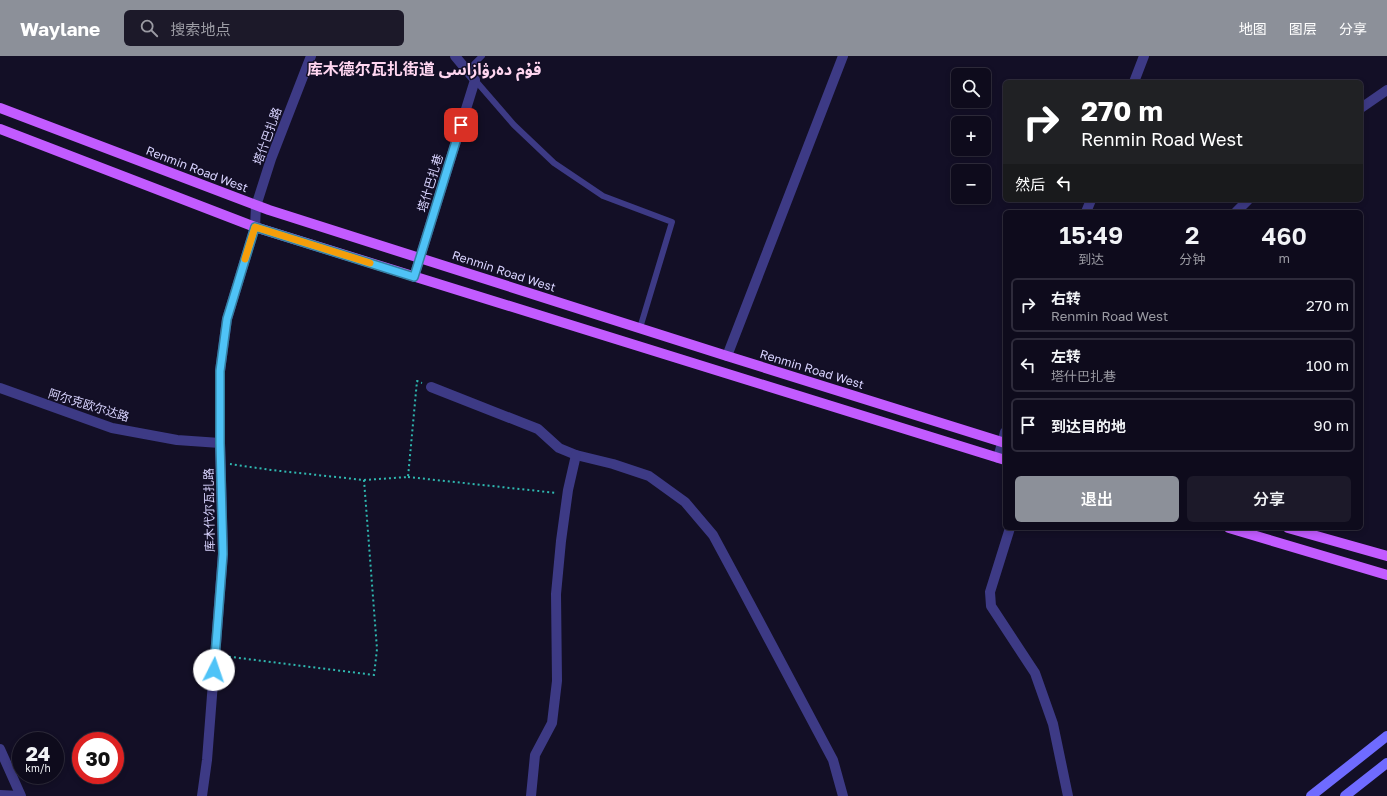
<!DOCTYPE html>
<html lang="zh">
<meta charset="utf-8">
<style>
:root{--surface:#0e0b1c;--page:#1c1929;--text:#f1f3f6;--muted:#9b9ba3;--line:#2e2b3b;--accent:#8c9099}
body{margin:0;font-family:"Golos Text","Noto Sans Arabic","Noto Sans SC",sans-serif;background:var(--page);color:var(--text);height:100vh;display:flex;flex-direction:column;font-size:15px;white-space:nowrap}
*{box-sizing:border-box;margin:0}
p{font-size:13px;color:var(--muted)}
.icon{flex:none;width:22px;height:22px;fill:none;stroke:currentColor;stroke-width:2;stroke-linecap:round;stroke-linejoin:round}
.map{position:relative;flex:1;overflow:hidden}
.side{position:absolute;left:1003px;top:154px;width:360px;height:320px;display:flex;flex-direction:column;background:var(--surface);border-radius:6px;box-shadow:0 2px 6px #0003,0 0 0 1px var(--line)}
.side>*{flex:none}
.top-card{position:absolute;left:1003px;top:24px;width:360px;height:122px;border-radius:6px;box-shadow:0 2px 6px #0003,0 0 0 1px var(--line);background:#202124;color:#fff;overflow:hidden}
.tools{position:absolute;left:951px;top:12px;display:grid;gap:8px}
.tools a{display:grid;place-items:center;width:40px;height:40px;border-radius:6px;background:var(--surface);box-shadow:0 2px 6px #0003,0 0 0 1px var(--line);font-size:20px}
.speed{position:absolute;left:12px;top:676px;display:flex;gap:8px;font-size:20px;font-weight:700;text-align:center}
.speed>*{display:grid;place-content:center;width:52px;height:52px;border-radius:50%;background:var(--surface);box-shadow:0 2px 6px #0003,0 0 0 1px var(--line);line-height:1}
.speed small{font-size:10px;font-weight:400}
.speed .limit{border:6px solid #d22;background:#fff;color:#111}
.pin{position:absolute;display:grid;place-items:center;width:34px;height:34px;color:#fff;margin:-17px;border-radius:8px;box-shadow:0 2px 6px #0006}
.me{position:absolute;width:44px;margin:-22px;rotate:4deg;stroke-linejoin:round;filter:drop-shadow(0 0 3px #0008)}
.turn{display:flex;align-items:center;gap:14px;height:84px;padding:0 12px;font-size:18px}
.turn .icon{width:52px;height:52px;stroke-width:2.5}
.turn b{display:block;font-size:28px;line-height:34px}
.then{display:flex;align-items:center;height:38px;padding:0 12px;background:#0003;gap:8px;font-size:15px}
.eta{display:flex;justify-content:space-evenly;align-items:center;height:68px;text-align:center}
.eta b{font-size:24px;font-weight:600;line-height:28px}
.cta{display:flex;gap:8px;margin-top:auto;padding:8px 12px}
.cta a{flex:1;height:46px;border-radius:6px;background:var(--accent);color:#fff;font-size:16px;font-weight:600;line-height:46px;text-align:center}
.cta a+a{background:var(--page);color:var(--text)}
ul{padding:0;list-style:none}
li{display:flex;align-items:center;gap:12px;height:54px;margin:0 8px 6px;padding:0 4px;border:2px solid var(--line);border-radius:6px}
li div{flex:1}
li b{display:block;font-size:15px}
li em{font-style:normal}
header{display:flex;align-items:center;gap:24px;box-sizing:border-box;height:56px;padding:0 20px;background:var(--accent);color:#fff}
header strong{font-size:19px}
nav{display:flex;gap:22px;margin-inline-start:auto;font-size:14px}
.search{width:280px;height:36px;background:var(--page);display:flex;align-items:center;gap:10px;box-sizing:border-box;padding:0 14px;border-radius:6px;color:var(--muted);font-size:15px}
.map>svg:first-child{display:block}
.lines{fill:none;stroke-linecap:round;stroke-linejoin:round}
.path{stroke:#2fb8b0;stroke-width:2;stroke-dasharray:2 3;stroke-linecap:butt}
.lane{stroke:#3d3a85;stroke-width:6}
.street{stroke:#3d3a85;stroke-width:10}
.secondary{stroke:#6f6bff;stroke-width:10}
.primary{stroke:#c25bff;stroke-width:10}
.route-casing{stroke:#337fa1;stroke-width:10}
.route{stroke:#4fc3f7;stroke-width:7}
.slow{stroke:#f59e0b;stroke-width:7}
.labels{text-anchor:middle;dominant-baseline:central;stroke-width:3;stroke-linejoin:round;paint-order:stroke}
.street-label{font-size:12px;fill:#d9d4ff;stroke:#130f26}
.district-label{font-size:16px;font-weight:bold;fill:#ffd6f0;stroke:#130f26}
</style>
<header>
<strong>Waylane</strong>
<div class="search"><svg class="icon" aria-label="search" viewBox="0 0 24 24"><circle cx="10" cy="10" r="6"/><path d="M15 15l6 6"/></svg>搜索地点</div>
<nav><a>地图</a><a>图层</a><a>分享</a></nav>
</header>
<div class="map">
<svg width="1387" height="740" viewBox="0 0 1387 740">
<rect width="100%" height="100%" fill="#130f26"/>
<g class="lines">
<g class="path">
<polyline points="408,421 557,437"/>
<polyline points="364,424 408,421 417,325 422,327"/>
<polyline points="224,600 374,619 377,593 364,424 271,414 230,408"/>
</g>
<g class="lane">
<polyline points="467,15 482,0"/>
<polyline points="475,24 514,69 554,107 603,140 672,166 640,272"/>
</g>
<g class="street">
<polyline points="1134,26 1144,0"/>
<polyline points="1361,52 1387,34"/>
<polyline points="1086,156 1091,144"/>
<polyline points="1236,156 1248,144"/>
<polyline points="414,221 475,24 455,0"/>
<polyline points="727,300 843,0"/>
<polyline points="431,331 538,373 559,392 576,399 613,408 649,420 685,446 713,479 741,531 833,704 843,740"/>
<polyline points="0,332 112,372 177,384 220,387"/>
<polyline points="998,402 1005,376"/>
<polyline points="1010,472 990,536 991,550 1035,617 1053,668 1068,740"/>
<polyline points="0,693 21,740"/>
<polyline points="0,739 20,740"/>
<polyline points="202,740 207,704 223,497 220,387 220,315 227,263 255,171 256,150 271,103 311,0"/>
<polyline points="531,740 535,699 552,667 557,625 556,538 561,485 568,434 576,399"/>
</g>
<g class="secondary">
<polyline points="1311,740 1387,680"/>
<polyline points="1345,740 1387,707"/>
</g>
<g class="primary">
<polyline points="0,52 269,154 727,300 1005,387"/>
<polyline points="0,73 255,171 1005,404"/>
<polyline points="1229,472 1387,519"/>
<polyline points="1288,472 1387,500"/>
</g>
</g>
<g class="lines">
<g class="route-casing">
<polyline id="route" points="214,614 223,498 220,387 220,315 227,263 255,171 414,221 461,69"/>
</g>
<use href="#route" class="route"/>
<polyline class="slow" points="245,203 255,171 370,207"/>
</g>
<g class="labels">
<g class="street-label">
<text transform="translate(267 80) rotate(-70)">塔什巴扎路</text>
<text transform="translate(197 113) rotate(21)">Renmin Road West</text>
<text transform="translate(430 127) rotate(-73)">塔什巴扎巷</text>
<text transform="translate(504 215) rotate(18)">Renmin Road West</text>
<text transform="translate(812 313) rotate(17)">Renmin Road West</text>
<text transform="translate(89 349) rotate(17)">阿尔克欧尔达路</text>
<text transform="translate(209 454) rotate(-91)">库木代尔瓦扎路</text>
</g>
<g class="district-label">
<text x="424" y="13">库木德尔瓦扎街道 قۇم دەرۋازاسى</text>
</g>
</g>
</svg>
<div class="tools">
<a><svg class="icon" aria-label="search" viewBox="0 0 24 24"><circle cx="10" cy="10" r="6"/><path d="M15 15l6 6"/></svg></a>
<a>+</a>
<a>−</a>
</div>
<div class="speed"><div>24<small>km/h</small></div><div class="limit">30</div></div>
<div class="pin" style="left:461px;top:69px;background:#d93025"><svg class="icon" aria-label="arrive" viewBox="0 0 24 24"><path d="M6 21V4h12l-3 4 3 4H6"/></svg></div>
<svg class="me" style="left:214px;top:614px" viewBox="-20 -20 40 40"><circle r="19" fill="#fff"/><path d="M0-13L10 11 0 6-10 11z" fill="#4fc3f7"/></svg>
<div class="top-card">
<div class="turn"><svg class="icon" aria-label="right" viewBox="0 0 24 24"><path d="M7 20v-9h11M14 6l5 5-5 5"/></svg><div><b>270 m</b>Renmin Road West</div></div>
<div class="then">然后<svg class="icon" aria-label="left" viewBox="0 0 24 24"><path d="M17 20v-9H6M10 6l-5 5 5 5"/></svg></div>
</div>
<section class="side">
<div class="eta">
<div><b>15:49</b><p>到达</p></div>
<div><b>2</b><p>分钟</p></div>
<div><b>460</b><p>m</p></div>
</div>
<ul>
<li><svg class="icon" aria-label="right" viewBox="0 0 24 24"><path d="M7 20v-9h11M14 6l5 5-5 5"/></svg><div><b>右转</b><p>Renmin Road West</p></div><em>270 m</em></li>
<li><svg class="icon" aria-label="left" viewBox="0 0 24 24"><path d="M17 20v-9H6M10 6l-5 5 5 5"/></svg><div><b>左转</b><p>塔什巴扎巷</p></div><em>100 m</em></li>
<li><svg class="icon" aria-label="arrive" viewBox="0 0 24 24"><path d="M6 21V4h12l-3 4 3 4H6"/></svg><div><b>到达目的地</b></div><em>90 m</em></li>
</ul>
<div class="cta"><a>退出</a><a>分享</a></div>
</section>
</div>
